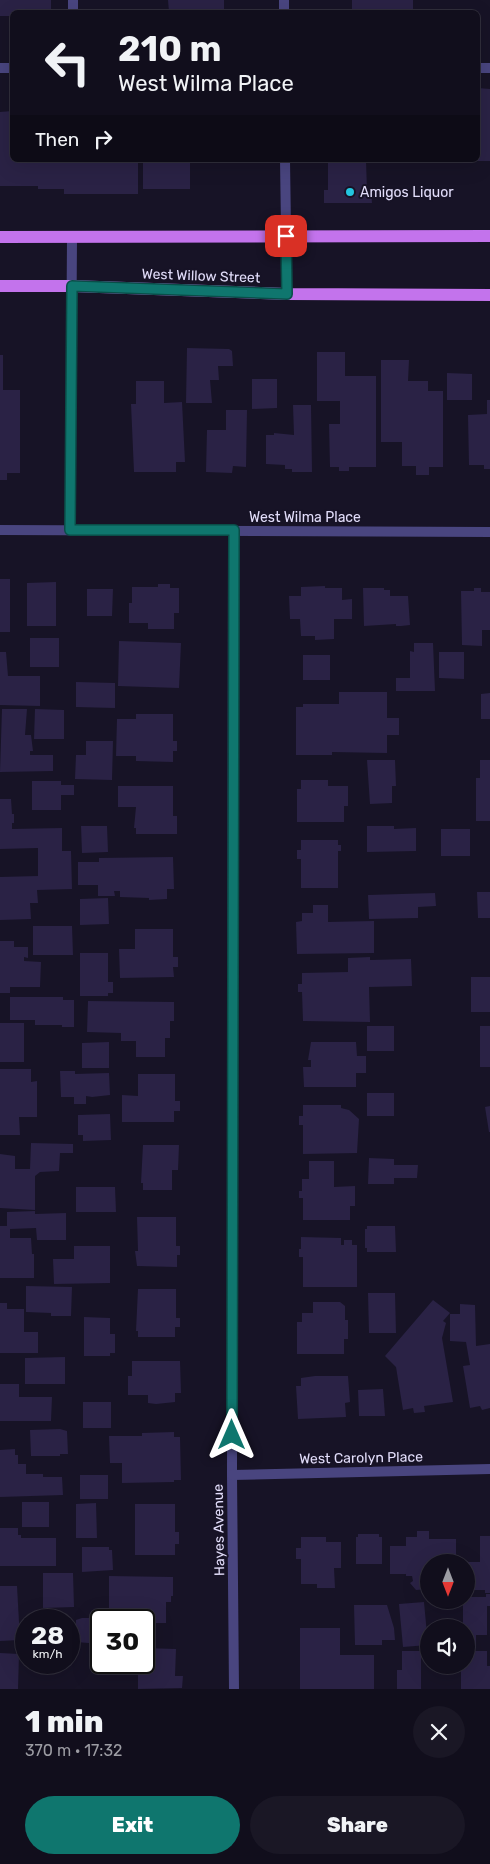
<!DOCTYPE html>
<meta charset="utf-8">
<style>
:root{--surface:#110e1c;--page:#1a1725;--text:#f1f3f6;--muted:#9c9ca3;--line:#302e3b;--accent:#0f766e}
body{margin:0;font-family:Rubik,sans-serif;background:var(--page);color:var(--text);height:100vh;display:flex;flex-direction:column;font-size:19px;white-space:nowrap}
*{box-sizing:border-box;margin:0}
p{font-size:16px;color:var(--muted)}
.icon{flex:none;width:28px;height:28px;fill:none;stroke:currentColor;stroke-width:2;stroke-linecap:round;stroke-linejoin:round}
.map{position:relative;height:1689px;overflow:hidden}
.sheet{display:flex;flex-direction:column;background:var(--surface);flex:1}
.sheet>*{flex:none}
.hud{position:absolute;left:10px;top:10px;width:470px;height:152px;border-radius:8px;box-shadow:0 5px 20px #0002,0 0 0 1px var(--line);background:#110e1c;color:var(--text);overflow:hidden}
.needle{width:32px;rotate:180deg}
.fabs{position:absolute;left:420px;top:1554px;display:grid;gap:10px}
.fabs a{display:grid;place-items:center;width:55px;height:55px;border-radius:50%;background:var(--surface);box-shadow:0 5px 20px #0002,0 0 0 1px var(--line);font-size:25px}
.speed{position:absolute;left:15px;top:1609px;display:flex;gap:10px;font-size:25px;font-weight:700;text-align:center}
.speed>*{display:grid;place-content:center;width:65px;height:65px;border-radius:50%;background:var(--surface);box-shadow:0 5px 20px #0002,0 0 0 1px var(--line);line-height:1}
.speed small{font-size:12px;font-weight:400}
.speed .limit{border:2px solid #111;border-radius:8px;background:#fff;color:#111}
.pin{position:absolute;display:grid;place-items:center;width:42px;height:42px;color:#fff;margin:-21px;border-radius:10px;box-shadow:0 2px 8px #0006}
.me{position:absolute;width:55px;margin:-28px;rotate:0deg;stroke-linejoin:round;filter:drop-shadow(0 0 4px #0008)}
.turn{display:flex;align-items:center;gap:18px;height:105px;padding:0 25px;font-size:22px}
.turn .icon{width:65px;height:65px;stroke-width:2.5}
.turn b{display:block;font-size:35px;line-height:42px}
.then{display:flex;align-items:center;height:48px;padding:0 25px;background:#0003;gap:10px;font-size:19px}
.round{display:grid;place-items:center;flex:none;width:52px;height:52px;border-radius:26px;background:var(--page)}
.head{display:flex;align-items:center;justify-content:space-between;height:85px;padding:0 25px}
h1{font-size:30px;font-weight:800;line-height:38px}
.primary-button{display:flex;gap:10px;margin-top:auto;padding:10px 25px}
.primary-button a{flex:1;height:58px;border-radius:30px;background:var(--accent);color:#fff;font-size:20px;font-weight:800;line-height:58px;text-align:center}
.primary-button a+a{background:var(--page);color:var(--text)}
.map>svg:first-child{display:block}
.building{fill:#2a2245}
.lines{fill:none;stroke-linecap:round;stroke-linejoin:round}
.service{stroke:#49457f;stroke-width:10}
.minor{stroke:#49457f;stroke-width:10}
.primary{stroke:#c373ec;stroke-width:12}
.route-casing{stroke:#0a4d48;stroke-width:12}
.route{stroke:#0f766e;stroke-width:9}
.poi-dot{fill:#23c6e0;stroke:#171326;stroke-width:2}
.labels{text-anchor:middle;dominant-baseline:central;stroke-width:4;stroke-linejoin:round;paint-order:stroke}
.poi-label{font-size:14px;fill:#e2ddfa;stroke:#171326;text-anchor:start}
.street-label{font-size:14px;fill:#e2ddfa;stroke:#171326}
</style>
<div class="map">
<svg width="490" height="1689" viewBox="0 0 490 1689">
<rect width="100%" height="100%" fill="#171326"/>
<g class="building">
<polygon points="0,0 51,0 51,12 12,12 12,16 0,16"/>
<polygon points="168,0 224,0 224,12 169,12"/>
<rect x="352" y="0" width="61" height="12"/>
<polygon points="478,88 490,89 490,161 478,161"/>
<polygon points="12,111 12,160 138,160 138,194 64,194 64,189 38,189 38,186 0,186 0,112"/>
<rect x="143" y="160" width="47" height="29"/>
<polygon points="328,160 366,160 367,191 371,191 372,203 324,203 324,190 328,190"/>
<polygon points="187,348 229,349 232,351 233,366 218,366 219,380 210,380 212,403 186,403"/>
<polygon points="317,352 345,352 345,376 376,376 376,467 349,467 349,471 339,471 339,467 330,467 329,424 340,424 340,401 317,401"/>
<polygon points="0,355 3,355 3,390 20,390 20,473 7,473 7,480 0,480"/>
<polygon points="381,360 409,360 408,381 428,381 428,391 443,391 443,467 429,467 429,475 416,475 416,466 402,466 402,442 381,442"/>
<polygon points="447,373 472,374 472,400 447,400"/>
<polygon points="252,379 277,379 277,408 252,409"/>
<polygon points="136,381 164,381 164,403 182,402 185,462 176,462 176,472 134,472 131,404 136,404"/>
<polygon points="487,400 490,400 490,469 484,469 484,465 469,465 468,415 487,414"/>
<polygon points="293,405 311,405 312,472 292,472 292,469 285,469 285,465 266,464 266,435 274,435 274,433 294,435"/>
<polygon points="226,410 247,410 246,467 233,466 232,473 206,472 207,430 226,430"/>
<rect x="0" y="579" width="10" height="53"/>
<polygon points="56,582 56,626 27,626 27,583"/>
<polygon points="158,584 170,584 170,588 179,588 179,613 174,613 174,629 148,629 148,623 129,623 129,603 132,603 132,587 158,587"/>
<polygon points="325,586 325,588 342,588 342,600 352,599 352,619 334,619 334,639 315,640 315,636 301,636 300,619 290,619 289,596 301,596 301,587"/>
<polygon points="363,588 384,588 384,590 390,590 390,596 408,596 410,625 401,626 396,626 396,624 364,626"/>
<polygon points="474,588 481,588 481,592 490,592 490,630 482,630 482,646 462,645 461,591 474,591"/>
<polygon points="87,589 113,589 112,616 87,616"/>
<rect x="30" y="638" width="29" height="29"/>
<polygon points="119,641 181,643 179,688 118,686"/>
<polygon points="414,643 433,643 435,691 396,691 396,678 410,678 410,651 414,652"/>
<polygon points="0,652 6,652 8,676 40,676 40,706 0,705"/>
<polygon points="439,652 464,652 464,679 439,678"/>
<rect x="303" y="655" width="27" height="25"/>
<polygon points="76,682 115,683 115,708 76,707"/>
<polygon points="339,692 387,692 387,718 399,718 399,735 387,735 387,753 332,752 332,755 296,755 296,707 303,707 303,704 339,704"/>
<polygon points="490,693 490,719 481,719 481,694"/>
<polygon points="2,709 27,709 25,735 31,735 33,751 30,751 30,755 53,755 53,771 0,772"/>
<polygon points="35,709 64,710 64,739 34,739"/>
<polygon points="136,714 173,714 173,741 177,741 177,751 173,751 173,762 136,761 136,756 116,756 117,719 136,719"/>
<polygon points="86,741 113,741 112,780 75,779 76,755 86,755"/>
<polygon points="367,760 395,760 396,786 392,786 392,803 370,804"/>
<polygon points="480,760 490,760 490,821 476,821 476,778 480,778"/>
<polygon points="301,780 328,780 328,786 348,786 348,806 344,806 344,822 297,822 297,789 301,789"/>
<polygon points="32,781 61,781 61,785 74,785 74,795 61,795 61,810 32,810"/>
<polygon points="118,786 173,786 173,816 177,816 177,834 136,834 136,828 134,828 136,807 118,807"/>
<polygon points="0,799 11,799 12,814 14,814 14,823 12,823 12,829 62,828 62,851 71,851 72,889 37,890 38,903 30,903 31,919 0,920 0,877 38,876 38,848 0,849"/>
<polygon points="81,826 107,826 108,852 82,853"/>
<polygon points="367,826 394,826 394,829 416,828 416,851 367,852"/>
<rect x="441" y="829" width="29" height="27"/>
<polygon points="301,840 338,840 338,845 341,845 341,851 338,851 338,888 301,888 301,859 297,859 297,850 301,850"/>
<polygon points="173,857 174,889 167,889 167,899 149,900 149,898 120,897 120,891 114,891 115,896 98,896 98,885 78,885 78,862 99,862 99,858"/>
<polygon points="477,892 490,892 490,918 478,918"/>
<polygon points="435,893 436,906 418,907 418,918 369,919 368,895"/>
<polygon points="108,898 109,924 80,925 80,899"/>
<polygon points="313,905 328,905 328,922 374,921 374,953 297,954 296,922 302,921 302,913 313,913"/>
<polygon points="33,926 72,926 73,955 33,955"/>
<polygon points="135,929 173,929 173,957 178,957 178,967 173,967 174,977 120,978 119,949 135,949"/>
<polygon points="0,941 14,941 14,947 28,947 28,958 24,957 24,961 41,962 40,987 10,987 10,993 0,993"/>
<polygon points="80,953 108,953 108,982 113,982 113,993 108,993 108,996 80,996"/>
<polygon points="370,957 370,960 411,959 412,986 369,987 370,1022 303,1021 302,992 298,992 298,984 302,984 302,973 348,972 348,958"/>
<rect x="471" y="977" width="19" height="35"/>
<polygon points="10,997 63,997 63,1000 74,1000 74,1027 62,1027 62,1025 35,1025 35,1020 10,1020"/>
<polygon points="88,1001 174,1002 174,1021 170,1021 170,1038 165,1038 165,1057 136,1057 136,1041 121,1041 121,1033 87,1032"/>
<rect x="0" y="1023" width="24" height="39"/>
<rect x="367" y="1026" width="27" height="25"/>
<rect x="480" y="1026" width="10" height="41"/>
<polygon points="109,1042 109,1068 82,1068 82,1043"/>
<polygon points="311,1042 356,1042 357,1056 366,1056 366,1073 356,1073 356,1087 304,1087 303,1067 311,1067 311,1060 308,1060"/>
<polygon points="0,1069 31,1069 31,1082 37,1081 37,1117 19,1117 20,1135 0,1135"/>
<polygon points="60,1071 75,1071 75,1074 109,1073 110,1095 92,1097 86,1096 86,1104 74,1104 74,1097 61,1097"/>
<polygon points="138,1074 175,1074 175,1101 180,1101 180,1111 174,1111 174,1122 122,1122 122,1095 138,1096"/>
<rect x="367" y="1093" width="27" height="23"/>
<polygon points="303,1105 341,1105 341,1108 349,1110 359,1119 357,1153 303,1154 303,1125 299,1125 299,1116 303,1116"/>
<polygon points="490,1106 490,1132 489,1132 485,1107"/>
<polygon points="110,1114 111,1140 83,1141 83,1135 78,1135 78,1115"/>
<polygon points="31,1143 73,1144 73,1153 60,1153 59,1171 40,1172 35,1176 35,1210 0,1208 0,1154 15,1156 15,1169 30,1169"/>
<polygon points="143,1145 179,1145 178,1170 172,1170 172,1190 143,1190 143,1183 141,1183"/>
<polygon points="369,1158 394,1159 394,1165 418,1165 417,1178 394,1178 394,1184 368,1184"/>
<polygon points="309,1161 334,1161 334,1187 355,1186 355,1206 350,1206 350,1220 303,1220 303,1198 299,1198 299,1191 302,1191 302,1179 309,1179"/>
<polygon points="76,1187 115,1187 116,1212 76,1212"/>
<polygon points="35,1211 35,1214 66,1213 66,1240 37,1240 36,1228 10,1229 10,1238 31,1238 32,1254 34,1254 34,1278 0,1278 0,1226 7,1226 7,1212"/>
<polygon points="137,1217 176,1217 176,1246 180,1246 180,1255 177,1255 177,1267 137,1266 135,1251 138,1251"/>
<polygon points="367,1226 395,1226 396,1252 367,1252 367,1248 365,1248 365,1229 367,1229"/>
<polygon points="301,1237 341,1238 341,1245 344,1245 344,1240 352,1240 352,1245 357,1245 357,1287 303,1287 303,1257 299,1257 299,1249 301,1249"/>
<polygon points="74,1246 110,1246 110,1283 54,1284 53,1259 74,1259"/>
<polygon points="26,1286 72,1287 71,1316 51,1316 51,1313 26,1312"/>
<polygon points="138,1289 176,1289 176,1318 180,1318 180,1327 175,1327 175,1337 138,1337 138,1331 136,1331"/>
<polygon points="368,1293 395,1293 396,1333 369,1333"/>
<polygon points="433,1300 450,1313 443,1321 446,1323 442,1338 453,1402 424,1406 425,1412 414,1413 413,1408 403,1410 396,1367 385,1356"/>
<polygon points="313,1302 340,1302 345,1306 345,1320 348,1320 348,1339 344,1339 344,1354 297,1354 297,1322 302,1322 302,1313 313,1313"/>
<polygon points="0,1303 7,1303 7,1309 24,1309 24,1332 38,1332 38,1353 0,1353"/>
<polygon points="460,1304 475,1305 476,1346 490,1344 490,1408 482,1410 480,1406 470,1408 463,1366 470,1365 466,1342 450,1341 450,1314 460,1314"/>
<polygon points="84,1317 110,1318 110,1334 115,1334 115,1353 110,1353 110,1356 84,1356"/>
<polygon points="65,1357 65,1384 25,1384 25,1358"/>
<polygon points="132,1361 180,1361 181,1393 175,1393 175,1402 156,1404 148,1403 148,1395 128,1395 128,1376 132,1376"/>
<polygon points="315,1376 348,1376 350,1402 345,1403 346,1417 298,1419 296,1386 301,1386 301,1378"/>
<polygon points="0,1384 19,1384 19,1397 52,1397 51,1421 0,1421"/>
<polygon points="383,1389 385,1416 359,1416 358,1390"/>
<rect x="83" y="1402" width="28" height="26"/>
<polygon points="60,1429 67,1431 68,1454 60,1454 60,1456 31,1456 30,1430"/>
<polygon points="174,1432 174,1437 180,1437 181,1480 174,1480 174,1482 122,1483 122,1463 110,1463 109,1436 142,1436 142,1433"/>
<polygon points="15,1449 15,1455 18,1455 18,1464 26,1464 26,1474 43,1474 43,1477 62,1477 63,1495 0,1497 0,1450"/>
<rect x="80" y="1475" width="28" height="24"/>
<rect x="22" y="1502" width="27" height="25"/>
<polygon points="96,1503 97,1538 76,1538 76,1504"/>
<polygon points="135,1504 175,1504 175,1532 179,1532 179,1544 175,1544 175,1555 135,1555"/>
<polygon points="0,1528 18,1528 18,1535 21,1535 21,1538 56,1538 56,1566 0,1566"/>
<polygon points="417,1531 429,1531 429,1539 456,1539 456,1562 429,1562 429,1589 416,1590 410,1583 413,1581 412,1576 406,1576 406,1574 390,1574 390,1546 406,1546 406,1537 417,1537"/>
<polygon points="358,1534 379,1534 379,1537 382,1537 382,1564 356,1564 356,1537 358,1537"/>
<polygon points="480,1536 490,1536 490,1593 485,1593 485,1590 466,1590 466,1562 480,1562"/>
<polygon points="301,1537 326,1537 326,1542 341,1542 341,1568 334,1568 335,1588 317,1588 317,1584 301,1584 301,1559 296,1559 296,1548 301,1548"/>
<polygon points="82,1547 109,1547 109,1550 112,1550 113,1570 82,1572"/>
<polygon points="43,1573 73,1573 74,1607 43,1608"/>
<polygon points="109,1576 173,1577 173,1596 171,1596 171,1602 166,1602 166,1623 144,1623 144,1620 109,1620"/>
<polygon points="0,1586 17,1586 20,1640 0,1641"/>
<polygon points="486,1594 490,1594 490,1606 487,1606 487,1635 476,1635 476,1648 466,1648 466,1628 463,1628 463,1600 466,1600 466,1597 486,1597"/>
<polygon points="424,1602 428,1645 403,1647 399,1604"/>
<polygon points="354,1605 387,1605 394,1628 395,1640 382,1640 382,1645 355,1645"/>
<polygon points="82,1618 101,1618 101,1644 76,1642 76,1620"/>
<polygon points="300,1628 340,1628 340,1655 374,1655 374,1689 300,1689"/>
<polygon points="144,1648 176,1649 175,1676 183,1676 182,1688 138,1689 138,1662 144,1662"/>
<polygon points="402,1651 421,1651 421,1689 397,1689 397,1670 402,1670"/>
<polygon points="466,1651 487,1651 487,1666 490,1666 490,1689 461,1689 461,1665 466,1665"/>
<polygon points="0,1653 19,1654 18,1689 0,1689"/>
</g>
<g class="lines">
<g class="service">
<polyline points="73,0 73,12"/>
<polyline points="0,68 12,68"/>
<polyline points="478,68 490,68"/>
</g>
<g class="minor">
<polyline points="284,0 284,12"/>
<polyline points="285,160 287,294"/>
<polyline points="0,530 490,532"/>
<polyline points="70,530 72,238"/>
<polyline points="233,530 232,1475 234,1689"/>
<polyline points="232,1475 490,1469"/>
</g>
<g class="primary">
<polyline points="0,237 490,236"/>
<polyline points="0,286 72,286 287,294 490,295"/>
</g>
</g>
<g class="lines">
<g class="route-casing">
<polyline id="route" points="232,1435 234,530 70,530 72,286 287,294 286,236"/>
</g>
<use href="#route" class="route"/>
</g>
<circle class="poi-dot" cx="350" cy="192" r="5"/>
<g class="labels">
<g class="poi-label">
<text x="360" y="192">Amigos Liquor</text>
</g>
<g class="street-label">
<text transform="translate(201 276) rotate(2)">West Willow Street</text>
<text x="305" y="517">West Wilma Place</text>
<text transform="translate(361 1458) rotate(-1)">West Carolyn Place</text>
<text transform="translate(219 1530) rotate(-91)">Hayes Avenue</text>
</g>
</g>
</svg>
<div class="fabs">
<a><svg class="needle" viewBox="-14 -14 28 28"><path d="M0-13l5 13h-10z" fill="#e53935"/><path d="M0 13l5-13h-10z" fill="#9c9ca3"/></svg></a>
<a><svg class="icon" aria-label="sound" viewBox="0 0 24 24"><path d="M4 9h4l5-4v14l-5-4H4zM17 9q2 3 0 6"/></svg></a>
</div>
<div class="speed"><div>28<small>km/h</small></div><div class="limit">30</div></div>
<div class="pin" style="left:286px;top:236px;background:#d93025"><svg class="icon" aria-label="arrive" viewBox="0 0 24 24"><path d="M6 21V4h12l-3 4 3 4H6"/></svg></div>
<svg class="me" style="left:232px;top:1435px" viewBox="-20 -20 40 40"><path d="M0-17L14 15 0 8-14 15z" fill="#0f766e" stroke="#fff" stroke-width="4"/></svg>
<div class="hud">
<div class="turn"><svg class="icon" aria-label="left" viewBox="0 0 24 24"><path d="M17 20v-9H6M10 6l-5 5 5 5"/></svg><div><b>210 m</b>West Wilma Place</div></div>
<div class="then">Then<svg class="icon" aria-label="right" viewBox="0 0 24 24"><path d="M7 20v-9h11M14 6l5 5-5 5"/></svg></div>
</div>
</div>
<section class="sheet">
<div class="head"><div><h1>1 min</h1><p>370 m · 17:32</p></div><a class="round"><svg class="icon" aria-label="close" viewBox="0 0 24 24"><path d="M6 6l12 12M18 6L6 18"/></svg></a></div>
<div class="primary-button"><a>Exit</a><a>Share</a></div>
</section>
